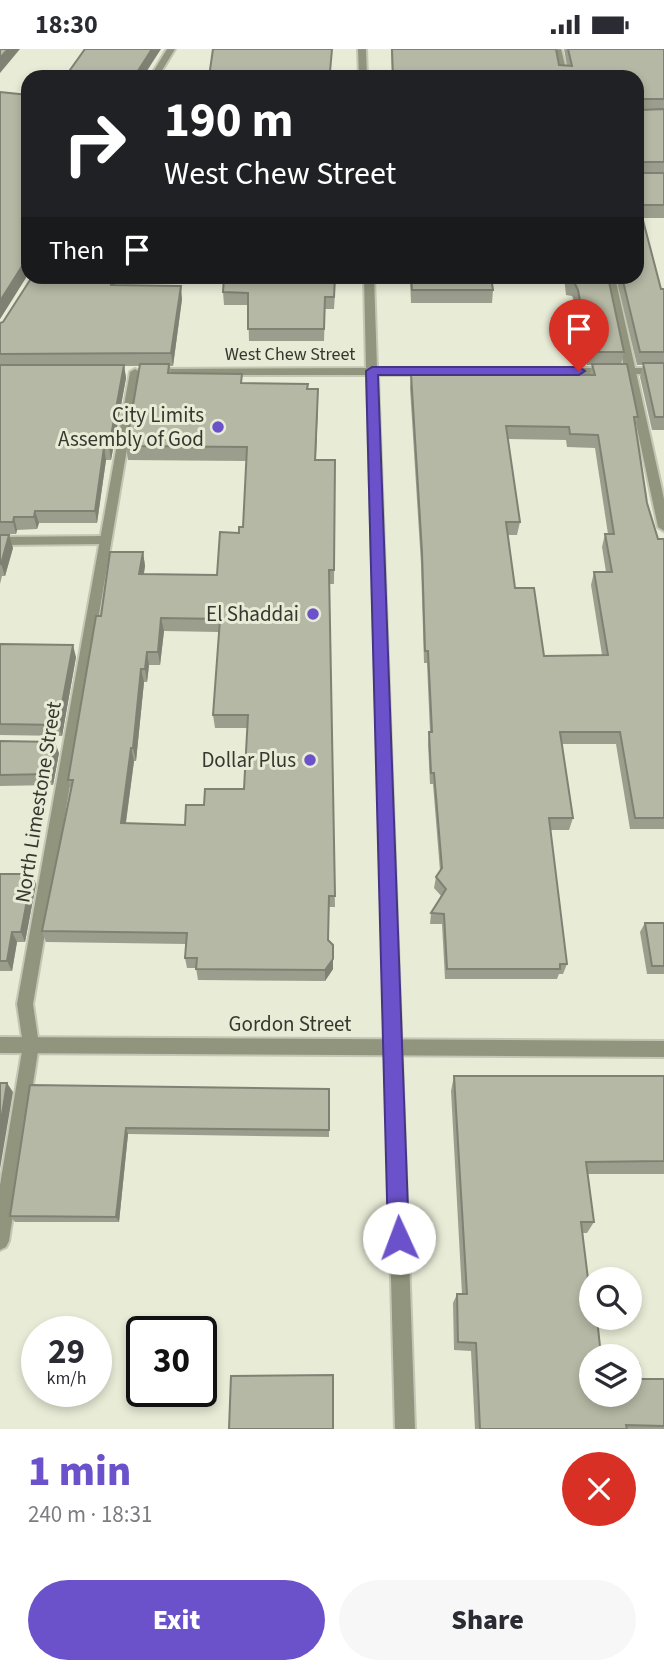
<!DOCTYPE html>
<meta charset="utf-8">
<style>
:root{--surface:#fff;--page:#f7f7f7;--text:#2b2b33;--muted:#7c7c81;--accent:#6b52cb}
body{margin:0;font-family:"Source Sans 3",sans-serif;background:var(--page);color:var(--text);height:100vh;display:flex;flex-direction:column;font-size:26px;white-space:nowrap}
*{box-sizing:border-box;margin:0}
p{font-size:23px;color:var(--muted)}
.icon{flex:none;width:38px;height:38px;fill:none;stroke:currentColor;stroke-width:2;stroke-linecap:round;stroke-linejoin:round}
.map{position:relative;height:1380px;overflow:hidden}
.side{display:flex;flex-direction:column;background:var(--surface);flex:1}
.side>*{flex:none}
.guide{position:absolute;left:21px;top:21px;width:623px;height:214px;border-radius:21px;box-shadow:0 4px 10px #0003;background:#202124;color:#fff;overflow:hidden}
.buttons{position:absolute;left:579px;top:1218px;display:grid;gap:14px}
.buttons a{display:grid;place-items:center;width:63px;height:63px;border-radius:50%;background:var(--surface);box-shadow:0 4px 10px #0003;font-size:35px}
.speed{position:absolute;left:21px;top:1267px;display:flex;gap:14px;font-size:35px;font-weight:700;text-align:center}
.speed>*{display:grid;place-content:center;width:91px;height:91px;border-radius:50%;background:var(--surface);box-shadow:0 4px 10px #0003;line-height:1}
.speed small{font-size:18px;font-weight:400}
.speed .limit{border:4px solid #111;border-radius:10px;background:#fff;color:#111}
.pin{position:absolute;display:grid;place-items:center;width:60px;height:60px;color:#fff;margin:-72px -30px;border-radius:50% 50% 50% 0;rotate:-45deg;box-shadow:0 0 7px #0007}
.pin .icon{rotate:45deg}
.me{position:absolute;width:77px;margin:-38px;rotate:358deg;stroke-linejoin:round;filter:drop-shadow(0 0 5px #0008)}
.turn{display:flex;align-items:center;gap:24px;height:147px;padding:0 28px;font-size:32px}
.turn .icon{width:91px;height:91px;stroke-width:2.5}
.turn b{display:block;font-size:49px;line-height:60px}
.then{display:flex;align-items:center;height:66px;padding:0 28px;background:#0003;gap:14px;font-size:26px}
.round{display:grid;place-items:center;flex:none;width:74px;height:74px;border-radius:37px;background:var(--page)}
.head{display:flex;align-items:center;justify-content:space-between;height:119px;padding:0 28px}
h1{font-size:42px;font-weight:800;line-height:52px;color:var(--accent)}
.action{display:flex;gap:14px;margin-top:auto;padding:14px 28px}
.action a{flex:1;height:80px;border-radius:42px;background:var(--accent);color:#fff;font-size:28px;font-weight:800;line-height:80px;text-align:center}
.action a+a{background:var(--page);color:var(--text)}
.status{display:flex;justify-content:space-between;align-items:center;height:49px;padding:0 35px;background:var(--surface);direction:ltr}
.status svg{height:19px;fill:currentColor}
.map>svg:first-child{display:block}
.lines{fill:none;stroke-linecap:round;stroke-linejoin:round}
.service-casing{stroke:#c4c7b5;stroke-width:4}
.minor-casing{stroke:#c4c7b5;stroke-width:4}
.tertiary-casing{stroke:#c4c7b5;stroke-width:4}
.service{fill:#92957d;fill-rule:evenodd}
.minor{fill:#92957d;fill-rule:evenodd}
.tertiary{fill:#92957d;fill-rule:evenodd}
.wall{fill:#9c9e8d;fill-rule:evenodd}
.shaded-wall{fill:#7f8173}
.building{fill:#b5b8a4;stroke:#7f8173;stroke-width:2;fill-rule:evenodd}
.route{fill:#6b52cb;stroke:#463584;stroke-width:2}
.poi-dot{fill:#6b52cb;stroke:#e8ebd6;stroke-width:2.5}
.labels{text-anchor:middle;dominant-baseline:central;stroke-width:6;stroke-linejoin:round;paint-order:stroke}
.far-street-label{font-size:18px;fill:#36372f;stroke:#e8ebd6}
.poi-label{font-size:21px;fill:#36372f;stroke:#e8ebd6;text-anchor:end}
.street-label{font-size:21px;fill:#36372f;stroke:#e8ebd6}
</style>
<div class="status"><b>18:30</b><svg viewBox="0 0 49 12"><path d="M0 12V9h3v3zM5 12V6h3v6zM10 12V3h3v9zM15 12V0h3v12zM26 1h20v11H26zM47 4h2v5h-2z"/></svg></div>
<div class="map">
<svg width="664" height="1380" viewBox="0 0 664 1380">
<rect width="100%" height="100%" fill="#e8ebd6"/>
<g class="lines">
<g class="service-casing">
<g id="service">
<polygon points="605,228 615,228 664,450 664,482 658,478"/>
<polygon points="104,487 110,491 104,495 0,496 0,488"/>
</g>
</g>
<g class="minor-casing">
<g id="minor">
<polygon points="167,0 175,0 158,28 150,28"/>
<polygon points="358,0 366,0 367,28 359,28"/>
<polygon points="553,0 561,0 568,28 560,28"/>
<polygon points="364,228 374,228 377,319 664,319 664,325 378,326 415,1380 395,1380 367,326 152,326 147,323 152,320 366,319"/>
<polygon points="135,320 140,323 33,955 39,996 9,1192 6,1198 0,1201 0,1136 23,996 17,955 130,323"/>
</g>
</g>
<g class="tertiary-casing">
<polygon id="tertiary" points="0,988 664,992 664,1008 0,1004"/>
</g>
<use href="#service" class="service"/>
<use href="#minor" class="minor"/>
<use href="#tertiary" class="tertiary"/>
</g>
<g class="wall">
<polygon points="391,0 556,0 559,16 567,17 564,0 664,0 664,169 642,169 661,240 664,240 664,381 652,381 640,328 643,316 637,316 616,228 637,228 637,28 392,28"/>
<polygon points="0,43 28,46 28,227 27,227 0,270"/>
<polygon points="410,228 491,228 493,241 492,254 411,254"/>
<path d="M 564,228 L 608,228 L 624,303 L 621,315 L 638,368 L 635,379 L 647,454 L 658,490 L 664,490 L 664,780 L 630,780 L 616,695 L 561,695 L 573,769 L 569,781 L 550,781 L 567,915 L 563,925 L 559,925 L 557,930 L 445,930 L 442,875 L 430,875 L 431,864 L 442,848 L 434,839 L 436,828 L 440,822 L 433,735 L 430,735 L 428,695 L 429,683 L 430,683 L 427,614 L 424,614 L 421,515 L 410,339 L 411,325 L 590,326 L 592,316 L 587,316 L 575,254 L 572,247 L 566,246 ZM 508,390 L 566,391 L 567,398 L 595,399 L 608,485 L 605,485 L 602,498 L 606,523 L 594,523 L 591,536 L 602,606 L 544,607 L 515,539 L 508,486 L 517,486 L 520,473 Z"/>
<path d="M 115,236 L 182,250 L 173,317 L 170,317 L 171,324 L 242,334 L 308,340 L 318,354 L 316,411 L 335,411 L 334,535 L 329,535 L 335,858 L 329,858 L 328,891 L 333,920 L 325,932 L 198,931 L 196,919 L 187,919 L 185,909 L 186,895 L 46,893 L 42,882 L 71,740 L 68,731 L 101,567 L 143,503 L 145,517 L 144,525 L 217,526 L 243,478 L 247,412 L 128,411 L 126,397 L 140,317 L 124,317 L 126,329 L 111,411 L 106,411 L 97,474 L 39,474 L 37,480 L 17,481 L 16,485 L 0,485 L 0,274 ZM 164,582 L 219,583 L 213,666 L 215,679 L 247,679 L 244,740 L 204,756 L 185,776 L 126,774 L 134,712 L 136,712 L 144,633 L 147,633 L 149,616 L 160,616 Z"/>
<polygon points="223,243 335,244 334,260 325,260 324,292 249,292 248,256 224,256"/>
<polygon points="0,486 13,499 5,527 2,527 0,535"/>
<polygon points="0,595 76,608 62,687 0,686"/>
<polygon points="0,692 59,704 53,736 0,737"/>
<polygon points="0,825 36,835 25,893 17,893 12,922 0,922"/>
<polygon points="645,874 664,874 664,925 647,925 640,883"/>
<polygon points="454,1027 664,1027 664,1125 588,1125 594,1173 587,1184 583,1184 592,1346 641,1330 664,1330 664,1380 475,1380 471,1302 454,1301 453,1254 457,1245 462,1245 451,1042"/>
<polygon points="30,1036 329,1040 329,1088 128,1085 119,1173 15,1173 10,1167"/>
</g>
<g class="shaded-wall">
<polygon points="8,0 20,0 0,24 0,9"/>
<polygon points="152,0 161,0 143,28 134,28"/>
<polygon points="24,214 27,227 0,270 0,252"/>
<polygon points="112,228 116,228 113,249 111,236"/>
<polygon points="181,237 182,250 173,317 171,304"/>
<polygon points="124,316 126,329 111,411 109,398"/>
<polygon points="318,340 318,354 315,425 315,411"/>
<polygon points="104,398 106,411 97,474 95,462"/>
<polygon points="35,462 39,474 37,480 34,468"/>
<polygon points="14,468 17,481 16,485 13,473"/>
<polygon points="9,486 13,499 5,527 1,515"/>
<polygon points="143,503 145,517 141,538 139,525"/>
<polygon points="161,569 164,582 160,616 158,603"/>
<polygon points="73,596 76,608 62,687 58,676"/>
<polygon points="147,603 149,616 147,633 145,620"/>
<polygon points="141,620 144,633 136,712 133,699"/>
<polygon points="55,693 59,704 53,736 50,725"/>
<polygon points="131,699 134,712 124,786 121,774"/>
<polygon points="32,825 36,835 25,893 21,883"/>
<polygon points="12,883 17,893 12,922 7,912"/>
<polygon points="333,910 333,920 325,932 325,921"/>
<polygon points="7,1034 13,1043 0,1120 0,1078"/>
<polygon points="126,1079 128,1085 119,1173 116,1168"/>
</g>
<g class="building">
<polygon points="0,0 8,0 0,9"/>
<polygon points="85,0 152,0 134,28 65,28"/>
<polygon points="213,0 332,0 330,23 334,23 334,28 209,28"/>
<polygon points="392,0 556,0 559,16 572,17 568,0 664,0 664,50 640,50 637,52 637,28 393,28"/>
<polygon points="0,43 28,46 28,214 24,214 0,252"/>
<polygon points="637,52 640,61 664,60 664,113 640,113 637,116 638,124 664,124 664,156 639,156 661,240 664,240 664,303 640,303 622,228 637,228"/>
<polygon points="32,228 112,228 111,236 181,237 171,304 0,305 0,274 3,273"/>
<polygon points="224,228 335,228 334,248 325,248 324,280 248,280 248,244 223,243"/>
<polygon points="411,228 491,228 493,241 412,241"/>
<polygon points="568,228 608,228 624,303 590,303 578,241 574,233 569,233"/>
<polygon points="643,314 664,314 664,368 655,368"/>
<path d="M 140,315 L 169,315 L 168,324 L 242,325 L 241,334 L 308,335 L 307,340 L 318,340 L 315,411 L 335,411 L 334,521 L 329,521 L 335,847 L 329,847 L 328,891 L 333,896 L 333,910 L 325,921 L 196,920 L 197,909 L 185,909 L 187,884 L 42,882 L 73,731 L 68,731 L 96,567 L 101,567 L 110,503 L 143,503 L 139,525 L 217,526 L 220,483 L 239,484 L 239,478 L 243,478 L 247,398 L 126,397 ZM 161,569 L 220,570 L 213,666 L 248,666 L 244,740 L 205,740 L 204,756 L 186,756 L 185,776 L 121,774 L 131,699 L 133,699 L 141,620 L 145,620 L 147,603 L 158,603 Z"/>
<path d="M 592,315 L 627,315 L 638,368 L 634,368 L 647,454 L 658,490 L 664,490 L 664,769 L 635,769 L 620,683 L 560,683 L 573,769 L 549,769 L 567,915 L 560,915 L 560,920 L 447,920 L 444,865 L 431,864 L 446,840 L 436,828 L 442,819 L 434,724 L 431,724 L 429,683 L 432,683 L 428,602 L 425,602 L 422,503 L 411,325 L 595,326 ZM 506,377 L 569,378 L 570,385 L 598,386 L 614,485 L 605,485 L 612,523 L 594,523 L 608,606 L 544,607 L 534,539 L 515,539 L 506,473 L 520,473 Z"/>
<polygon points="0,316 124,316 109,398 104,398 95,462 35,462 34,468 14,468 13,473 0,473"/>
<polygon points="0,486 9,486 1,515 0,515"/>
<polygon points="0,595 73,596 58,676 0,675"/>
<polygon points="0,692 55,693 50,725 0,726"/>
<polygon points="0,825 32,825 21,883 12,883 7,912 0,912"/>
<polygon points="645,874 664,874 664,917 652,917"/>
<polygon points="454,1027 664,1027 664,1112 586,1113 594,1173 581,1173 590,1246 592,1246 592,1269 597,1269 601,1307 592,1307 592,1346 630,1346 630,1315 639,1315 641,1330 664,1330 664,1377 626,1376 627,1380 480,1380 476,1294 458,1293 457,1245 467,1245"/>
<polygon points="0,1034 7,1034 0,1078"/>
<polygon points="30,1036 329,1040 329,1081 126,1079 116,1168 10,1167"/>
<polygon points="333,1326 333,1380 229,1380 231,1327"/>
</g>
<polygon class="route" points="372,318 579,318 585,322 579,326 378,326 409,1189 406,1196 399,1200 391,1196 388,1189 366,322"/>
<g class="poi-dot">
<circle cx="218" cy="378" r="7"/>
<circle cx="313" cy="565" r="7"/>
<circle cx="310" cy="711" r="7"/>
</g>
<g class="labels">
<g class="far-street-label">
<text x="290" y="305">West Chew Street</text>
</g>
<g class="poi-label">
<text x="204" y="366">City Limits<tspan x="204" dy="24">Assembly of God</tspan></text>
<text x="299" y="565">El Shaddai</text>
<text x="296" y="711">Dollar Plus</text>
</g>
<g class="street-label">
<text transform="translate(38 753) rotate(-81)">North Limestone Street</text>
<text x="290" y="975">Gordon Street</text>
</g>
</g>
</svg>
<div class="buttons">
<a><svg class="icon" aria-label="search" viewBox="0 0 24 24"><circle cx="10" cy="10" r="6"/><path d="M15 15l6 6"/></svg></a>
<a><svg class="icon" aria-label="layers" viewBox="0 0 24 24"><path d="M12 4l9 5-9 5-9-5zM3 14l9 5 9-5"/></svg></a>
</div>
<div class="speed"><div>29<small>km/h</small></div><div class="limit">30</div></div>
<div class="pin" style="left:579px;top:322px;background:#d93025"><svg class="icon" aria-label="arrive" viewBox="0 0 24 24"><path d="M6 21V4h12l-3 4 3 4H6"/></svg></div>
<svg class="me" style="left:399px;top:1189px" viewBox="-20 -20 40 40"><circle r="19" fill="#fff"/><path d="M0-13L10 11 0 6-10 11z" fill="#6b52cb"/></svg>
<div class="guide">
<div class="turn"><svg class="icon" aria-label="right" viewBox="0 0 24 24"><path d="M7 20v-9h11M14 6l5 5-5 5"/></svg><div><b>190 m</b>West Chew Street</div></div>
<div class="then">Then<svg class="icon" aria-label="arrive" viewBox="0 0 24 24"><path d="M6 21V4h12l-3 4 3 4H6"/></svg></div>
</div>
</div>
<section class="side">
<div class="head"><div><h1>1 min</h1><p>240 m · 18:31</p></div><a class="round" style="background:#d93025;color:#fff"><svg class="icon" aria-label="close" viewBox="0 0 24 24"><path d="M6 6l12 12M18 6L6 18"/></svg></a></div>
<div class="action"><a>Exit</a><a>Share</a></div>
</section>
